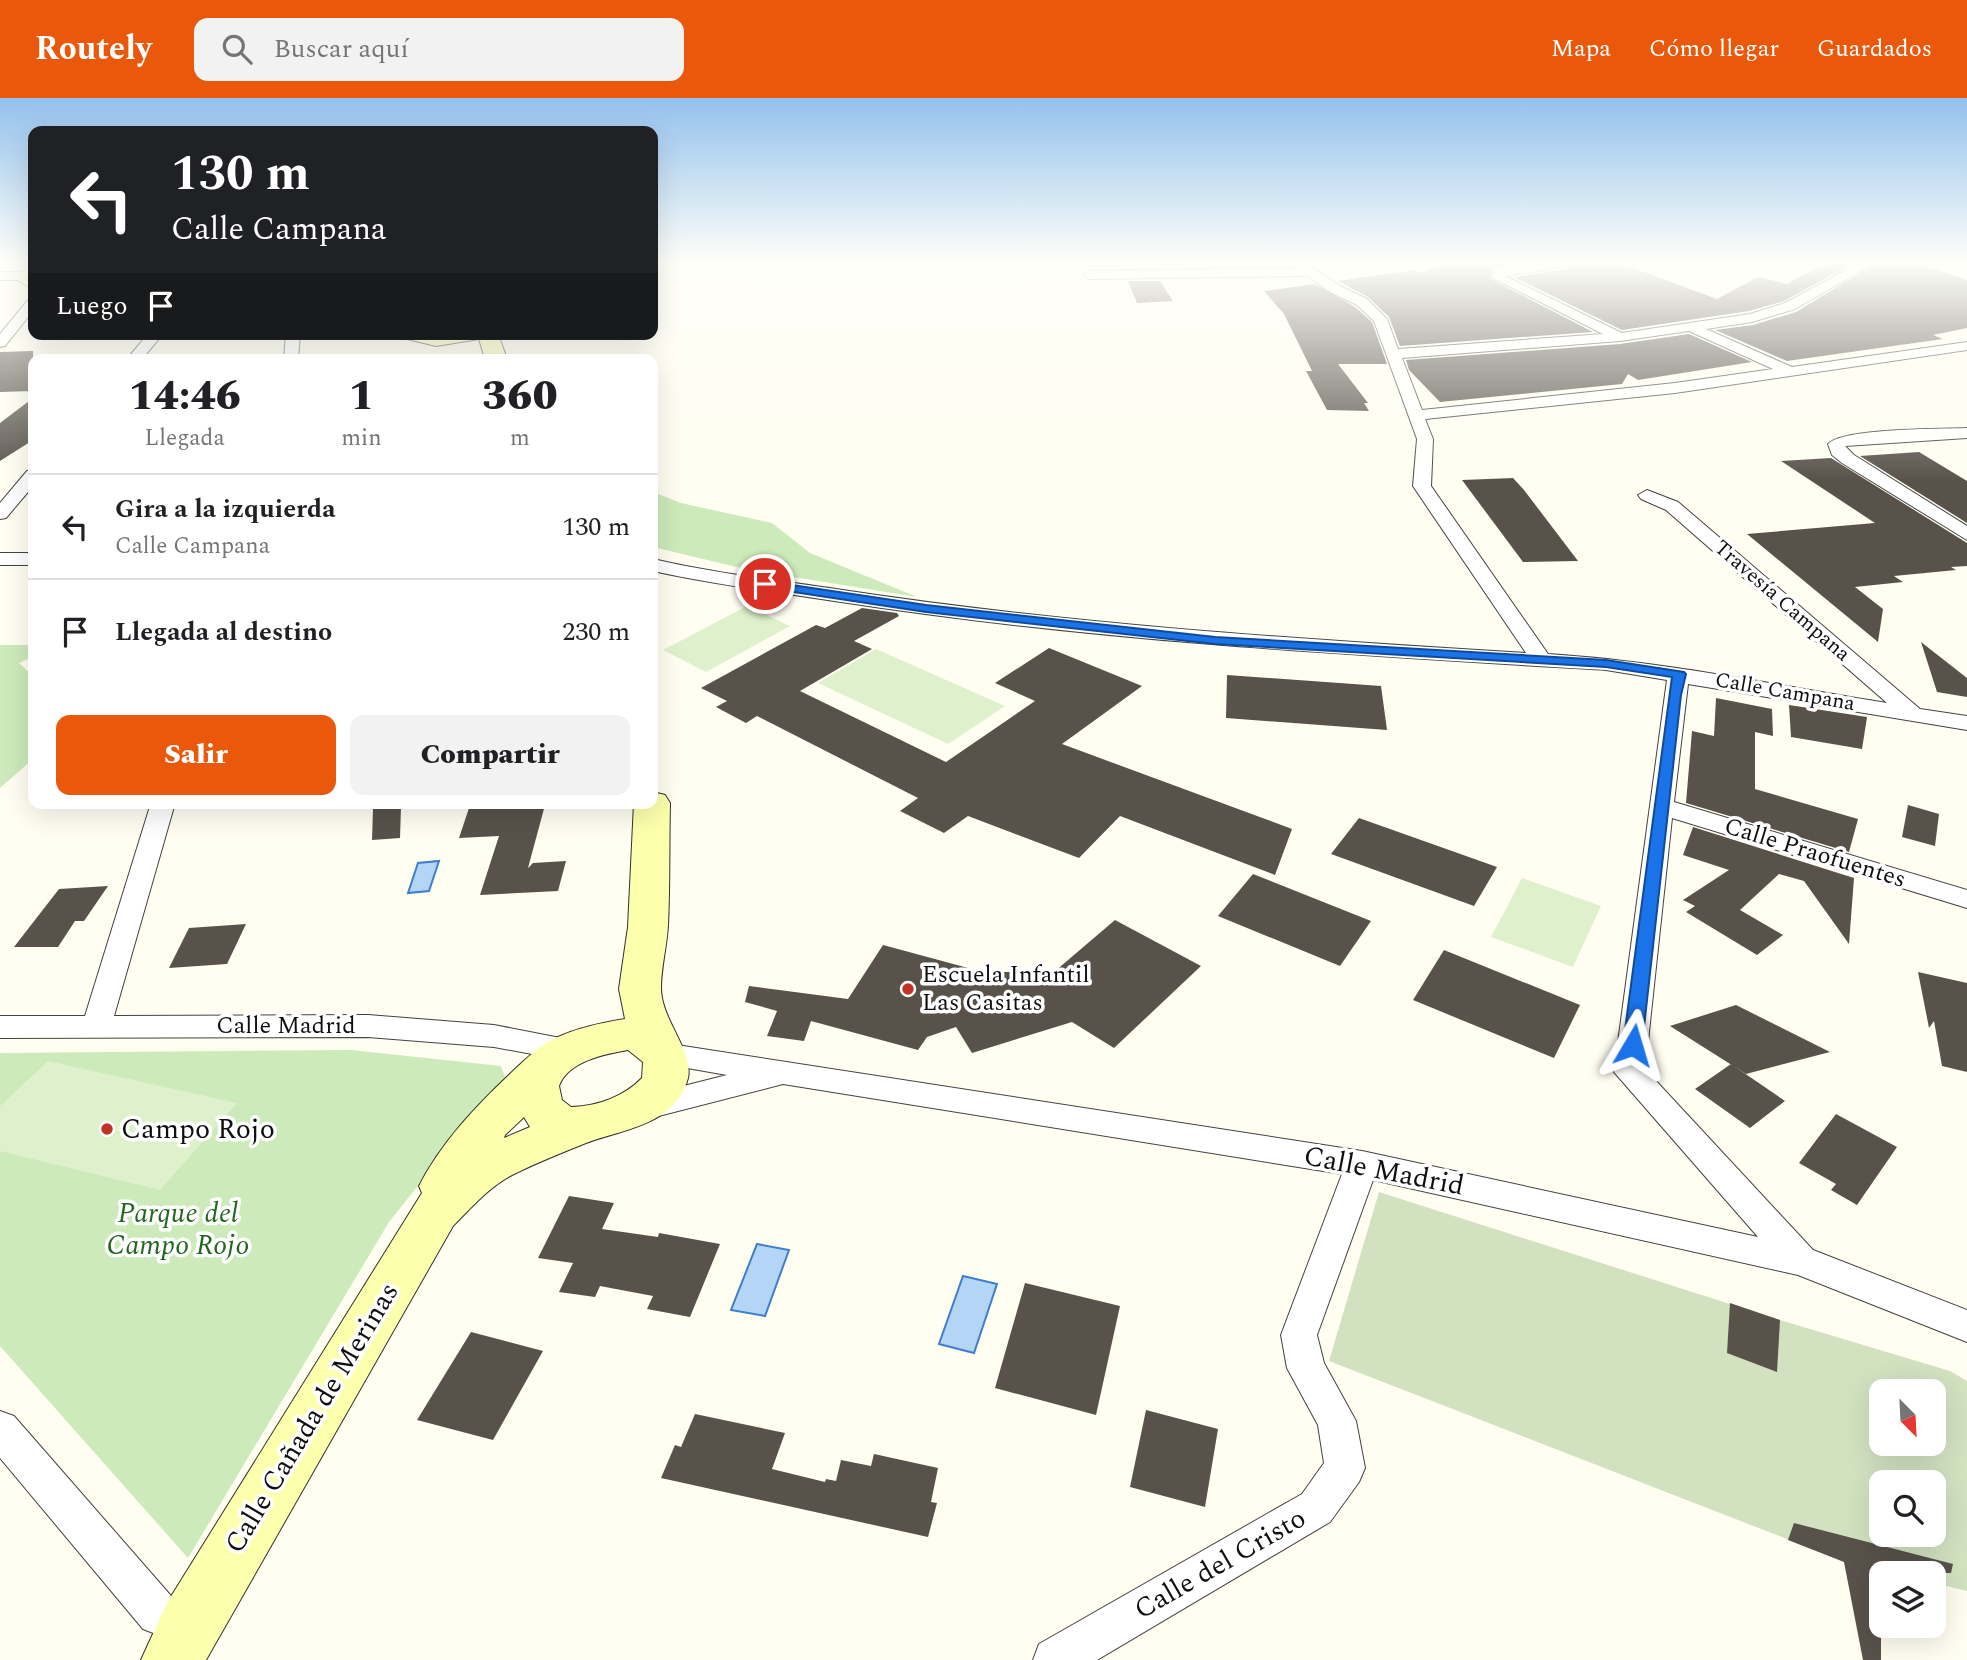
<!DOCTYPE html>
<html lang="es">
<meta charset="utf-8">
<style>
:root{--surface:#fff;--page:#f2f2f2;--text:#202124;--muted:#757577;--line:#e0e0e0;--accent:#ea580c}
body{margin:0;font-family:Spectral,serif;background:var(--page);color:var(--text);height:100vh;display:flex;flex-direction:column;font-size:26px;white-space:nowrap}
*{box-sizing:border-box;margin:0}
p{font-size:23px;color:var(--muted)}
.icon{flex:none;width:38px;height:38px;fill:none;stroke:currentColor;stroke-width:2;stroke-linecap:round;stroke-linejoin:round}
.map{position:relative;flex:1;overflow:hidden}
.panel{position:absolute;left:28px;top:256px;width:630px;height:455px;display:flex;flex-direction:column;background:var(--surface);border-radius:14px;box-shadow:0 7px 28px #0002}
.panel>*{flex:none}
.hud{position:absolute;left:28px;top:28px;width:630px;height:214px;border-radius:14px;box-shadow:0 7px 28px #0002;background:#202124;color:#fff;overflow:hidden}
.needle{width:46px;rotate:156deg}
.tools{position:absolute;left:1869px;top:1281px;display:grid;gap:14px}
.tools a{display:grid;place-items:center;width:77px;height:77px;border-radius:14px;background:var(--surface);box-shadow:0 7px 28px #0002;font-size:35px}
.pin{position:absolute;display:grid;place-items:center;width:60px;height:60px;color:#fff;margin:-30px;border:4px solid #fff;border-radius:50%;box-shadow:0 2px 7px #0007}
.me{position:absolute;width:77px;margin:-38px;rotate:7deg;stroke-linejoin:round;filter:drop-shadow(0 0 5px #0008)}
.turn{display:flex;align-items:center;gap:24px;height:147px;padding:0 28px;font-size:32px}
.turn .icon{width:91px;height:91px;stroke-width:2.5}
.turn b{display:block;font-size:49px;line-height:60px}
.then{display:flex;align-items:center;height:66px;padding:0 28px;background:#0003;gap:14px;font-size:26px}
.eta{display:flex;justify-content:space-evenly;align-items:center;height:119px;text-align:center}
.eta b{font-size:42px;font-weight:800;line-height:49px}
.primary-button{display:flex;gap:14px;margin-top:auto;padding:14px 28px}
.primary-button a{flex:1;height:80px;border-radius:14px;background:var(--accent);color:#fff;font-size:28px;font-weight:800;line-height:80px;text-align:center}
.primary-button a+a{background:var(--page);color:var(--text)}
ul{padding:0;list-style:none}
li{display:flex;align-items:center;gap:21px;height:105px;padding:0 28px;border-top:2px solid var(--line)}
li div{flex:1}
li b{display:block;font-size:26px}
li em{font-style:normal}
header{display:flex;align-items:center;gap:42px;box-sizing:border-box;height:98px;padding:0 35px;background:var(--accent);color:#fff}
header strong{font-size:33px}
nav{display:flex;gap:38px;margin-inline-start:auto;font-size:24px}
.search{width:490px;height:63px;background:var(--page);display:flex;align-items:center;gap:18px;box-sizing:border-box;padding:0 24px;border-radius:14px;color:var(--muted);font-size:26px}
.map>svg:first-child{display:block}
.green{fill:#cceaba}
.cemetery{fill:#d2e2c1;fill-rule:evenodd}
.pitch{fill:#dff1cc}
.water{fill:#b5d5f6;stroke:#3c7fce;stroke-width:2}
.building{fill:#58524b}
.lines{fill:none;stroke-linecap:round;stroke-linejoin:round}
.street-casing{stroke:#424242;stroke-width:2}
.secondary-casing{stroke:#313131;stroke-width:2}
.street{fill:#fff;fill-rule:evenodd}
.secondary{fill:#fcffac;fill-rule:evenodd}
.route{fill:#1a73e8;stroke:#114b97;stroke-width:2}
.poi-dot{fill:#c03426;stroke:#fff;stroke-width:2.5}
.labels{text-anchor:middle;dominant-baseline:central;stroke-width:7;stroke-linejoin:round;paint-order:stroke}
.far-street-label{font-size:21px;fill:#0f0f0f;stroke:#fff}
.street-label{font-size:24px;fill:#0f0f0f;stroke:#fff}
.poi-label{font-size:24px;fill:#0f0f0f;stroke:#fff;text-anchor:start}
.near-poi-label{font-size:28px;fill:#0f0f0f;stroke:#fff;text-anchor:start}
.near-street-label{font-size:28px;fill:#0f0f0f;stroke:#fff}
.near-park-label{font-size:28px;font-style:italic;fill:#23671e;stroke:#fff}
</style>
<header>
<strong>Routely</strong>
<div class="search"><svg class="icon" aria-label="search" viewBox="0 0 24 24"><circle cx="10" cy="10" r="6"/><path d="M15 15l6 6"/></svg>Buscar aquí</div>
<nav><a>Mapa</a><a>Cómo llegar</a><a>Guardados</a></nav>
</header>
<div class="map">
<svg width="1967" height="1562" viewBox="0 0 1967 1562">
<rect width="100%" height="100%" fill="#fffef1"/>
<g class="green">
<polygon points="653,394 681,405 772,425 810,455 917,499 749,472 653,449"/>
<polygon points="0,547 33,547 33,559 19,565 33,578 33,661 0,690"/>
<polygon points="351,952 501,968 505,979 389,1124 188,1460 0,1248 0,955"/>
</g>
<path class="cemetery" d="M 1379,1094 L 1780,1222 L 1950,1273 L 1967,1283 L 1967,1493 L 1934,1485 L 1934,1475 L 1897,1475 L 1828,1457 L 1329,1263 ZM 1881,1293 L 1934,1293 L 1934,1346 L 1881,1346 ZM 1881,1384 L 1934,1384 L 1934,1437 L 1881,1437 Z"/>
<g class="pitch">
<polygon points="747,508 790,528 706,574 663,552"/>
<polygon points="876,551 1005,608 948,646 818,585"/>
<polygon points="1522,780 1601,808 1573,869 1491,839"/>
<polygon points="48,963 237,1005 160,1092 0,1053 0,1008"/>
</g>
<g class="water">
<polygon points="439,763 429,793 408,795 418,765"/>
<polygon points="757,1146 789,1152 765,1218 731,1212"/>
<polygon points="963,1178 997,1186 974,1255 939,1246"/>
</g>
<g class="building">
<polygon points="1450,164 1523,164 1493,169 1491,181 1593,234 1400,248 1389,219 1368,199 1338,183 1415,172 1420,175"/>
<polygon points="1574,164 1617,164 1717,201 1758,179 1787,186 1827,164 1855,164 1784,203 1749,213 1622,232 1514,179 1566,171"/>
<polygon points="1878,164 1913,164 1967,182 1967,230 1933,237 1943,241 1787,263 1715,232 1753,227 1796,214"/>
<polygon points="1128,183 1160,183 1173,203 1137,205"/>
<polygon points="1315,186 1355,209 1372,224 1387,266 1338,266 1368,305 1364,305 1369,313 1327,312 1306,273 1312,273 1284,216 1264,193"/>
<polygon points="1689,236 1752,264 1638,282 1628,276 1622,286 1440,304 1409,272 1406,262 1620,246"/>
<polygon points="33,253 33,293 0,294 0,254"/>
<polygon points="33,300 33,342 0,363 0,325"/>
<polygon points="1919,354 1967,383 1967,425 1860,358"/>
<polygon points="1831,360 1967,445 1967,468 1951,469 1956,472 1894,478 1903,484 1855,489 1883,511 1878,544 1747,436 1875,425 1781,363"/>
<polygon points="1513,380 1524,392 1578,463 1523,464 1462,382"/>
<polygon points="862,510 897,515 899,518 854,543 872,551 800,593 946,664 1035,603 995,585 1049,550 1142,588 1062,646 1292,731 1275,777 1120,718 1079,760 968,718 944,735 900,713 918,700 757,618 746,625 716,609 727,603 701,590 816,527 825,530"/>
<polygon points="1921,544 1967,580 1967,599 1937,594"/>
<polygon points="1227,577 1381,588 1387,632 1226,620"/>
<polygon points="1716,600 1772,611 1773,638 1755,634 1755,691 1858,721 1849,754 1686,705 1692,633 1714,638"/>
<polygon points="1789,607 1867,619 1862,651 1791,639"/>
<polygon points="545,707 528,770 533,765 566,763 558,793 480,797 499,738 459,740 469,710"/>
<polygon points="1908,707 1939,716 1935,748 1902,739"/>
<polygon points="401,708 400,740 372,742 373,710"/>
<polygon points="1359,720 1497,769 1474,808 1331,756"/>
<polygon points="1693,729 1854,780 1849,846 1804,783 1779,776 1740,812 1783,837 1757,857 1686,814 1695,808 1683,802 1729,772 1683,757"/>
<polygon points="1253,776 1371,823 1340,868 1218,818"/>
<polygon points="108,788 84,823 75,823 58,849 14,849 59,791"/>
<polygon points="1115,822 1201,868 1114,950 1072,924 972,955 956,929 927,939 918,952 811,923 804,943 767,938 777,913 745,904 749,888 848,901 883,847 983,874 1054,874"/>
<polygon points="246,826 227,866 169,870 189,830"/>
<polygon points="1444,852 1580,907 1554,960 1413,902"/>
<polygon points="1918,874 1967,885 1967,974 1942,968 1934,923 1929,930"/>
<polygon points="1736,907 1830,954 1746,976 1670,928"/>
<polygon points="1731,966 1785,1003 1750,1030 1695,991"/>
<polygon points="1836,1016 1897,1049 1857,1107 1831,1092 1836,1086 1799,1065"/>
<polygon points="569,1098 614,1105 602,1131 658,1139 659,1135 720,1146 690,1219 647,1211 653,1198 600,1188 595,1199 559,1194 573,1165 538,1160"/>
<polygon points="1025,1185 1120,1208 1096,1317 995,1290"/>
<polygon points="1730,1205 1780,1222 1777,1274 1727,1255"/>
<polygon points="471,1234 543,1253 493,1342 417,1322"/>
<polygon points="1146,1312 1218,1331 1205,1409 1130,1389"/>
<polygon points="695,1316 785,1335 772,1371 825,1384 826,1381 836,1383 841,1362 871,1368 874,1356 938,1370 931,1404 937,1405 928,1439 661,1380 675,1347 681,1349"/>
<polygon points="1794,1425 1953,1466 1951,1475 1881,1475 1881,1562 1863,1562 1844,1464 1788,1442"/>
</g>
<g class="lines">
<g class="street-casing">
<g id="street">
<path d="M 1290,164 L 1304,164 L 1340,188 L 1367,201 L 1387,221 L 1398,251 L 1603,236 L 1493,180 L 1495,171 L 1541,164 L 1572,164 L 1566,168 L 1505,178 L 1622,235 L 1750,216 L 1785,205 L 1861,164 L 1876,164 L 1795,211 L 1752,224 L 1706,231 L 1792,269 L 1967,244 L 1967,252 L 1675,295 L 1425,321 L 1433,341 L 1431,388 L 1548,556 C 1662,563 1774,587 1887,605 L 1666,412 L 1641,401 L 1638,397 L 1647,392 L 1678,404 L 1920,611 L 1967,618 L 1967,632 L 1688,586 L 1674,704 L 1967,792 L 1967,810 L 1672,720 L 1645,971 L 1813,1152 L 1967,1212 L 1967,1244 L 1798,1177 L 1373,1082 L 1317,1237 L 1324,1265 L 1356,1323 L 1365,1370 L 1359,1384 L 1330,1424 L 1097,1562 L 1033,1562 L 1039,1546 L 1302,1396 L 1324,1365 L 1318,1327 L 1287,1270 L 1281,1237 L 1342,1076 L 783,986 L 643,1022 L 632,1019 L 627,1010 L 632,1001 L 727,977 L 653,964 L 649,956 L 653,948 L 664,945 L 1362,1053 L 1758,1139 L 1614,974 L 1667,582 L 1606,572 C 1350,557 1095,543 841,504 C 778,494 715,487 653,473 L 653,461 C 713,475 775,482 836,491 C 1065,526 1294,541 1526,555 L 1413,388 L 1417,341 L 1374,223 L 1357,207 L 1330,194 L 1308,178 L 1089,181 L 1083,177 L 1089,173 L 1297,170 ZM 1689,233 L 1773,271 L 1675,285 L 1422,312 L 1402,260 L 1620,243 Z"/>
<polygon points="1960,164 1967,164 1967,169"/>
<polygon points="0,174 26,174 32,178 26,182 0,182"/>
<polygon points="33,201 33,213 5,248 0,249 0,236 28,202"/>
<polygon points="148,236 163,236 142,261 127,261"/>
<polygon points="286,236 300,236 298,261 284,261"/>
<path d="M 1967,330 L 1967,340 L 1845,348 L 1854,357 L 1967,428 L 1967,442 L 1842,365 L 1832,357 L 1828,346 C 1842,330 1941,331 1967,330 Z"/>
<polygon points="33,372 33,388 6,420 0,421 0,405 27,373"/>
<rect x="0" y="455" width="33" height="12"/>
<polygon points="151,705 175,705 114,918 368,917 494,927 581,944 585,952 581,960 570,963 494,949 368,939 0,940 0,918 85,918"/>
<polygon points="0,1313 14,1318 172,1499 204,1512 211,1527 204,1542 189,1549 143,1531 0,1360"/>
</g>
</g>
<g class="secondary-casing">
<g id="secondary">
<polygon points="33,168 33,192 16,181 26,170"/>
<polygon points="400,236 498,236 507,261 485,261 479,241 436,248 403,240"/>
<path d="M 653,694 L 665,697 L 670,705 C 669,746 670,786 668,827 C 667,848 661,869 661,890 C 661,922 694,953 688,980 C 676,1027 623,1031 586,1045 C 561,1055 536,1065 512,1077 C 489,1089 471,1110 453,1128 L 206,1562 L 141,1562 L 167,1505 L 422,1095 L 419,1088 C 441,1045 476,1008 511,975 C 523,964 534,952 548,944 C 571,931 600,925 625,921 L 619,891 L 628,829 L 634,705 L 653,705 ZM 628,952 L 643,964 L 642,980 C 623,999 598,1008 571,1009 L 562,1002 L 559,988 C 568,963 605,956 628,952 ZM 524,1019 L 530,1029 L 504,1040 L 505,1037 Z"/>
</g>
</g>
<use href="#street" class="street"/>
<use href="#secondary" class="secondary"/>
</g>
<linearGradient id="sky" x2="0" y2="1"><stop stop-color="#93c1ee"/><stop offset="0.43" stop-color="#fffff9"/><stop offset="1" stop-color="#fffff9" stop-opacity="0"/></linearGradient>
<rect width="1967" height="383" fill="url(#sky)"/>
<polygon class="route" points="765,483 926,507 1215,539 1606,562 1684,574 1686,576 1681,597 1642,947 1639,952 1626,952 1623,947 1672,579 1606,569 1215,546 926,514 760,489 760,484"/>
<g class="poi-dot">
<circle cx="908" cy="891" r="7"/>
<circle cx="107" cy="1031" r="7"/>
</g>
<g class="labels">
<g class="far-street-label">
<text transform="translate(1782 503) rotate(41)">Travesía Campana</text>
<text transform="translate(1785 594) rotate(10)">Calle Campana</text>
</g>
<g class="street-label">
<text transform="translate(1815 755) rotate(17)">Calle Praofuentes</text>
<text x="286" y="928">Calle Madrid</text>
</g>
<g class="poi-label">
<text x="922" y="877">Escuela Infantil<tspan x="922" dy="28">Las Casitas</tspan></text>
</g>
<g class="near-poi-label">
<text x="121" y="1031">Campo Rojo</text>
</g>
<g class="near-street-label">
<text transform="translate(1384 1073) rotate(11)">Calle Madrid</text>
<text transform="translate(312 1320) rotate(-59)">Calle Cañada de Merinas</text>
<text transform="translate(1220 1466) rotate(-30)">Calle del Cristo</text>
</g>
<g class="near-park-label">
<text x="178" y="1115">Parque del<tspan x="178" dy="32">Campo Rojo</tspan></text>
</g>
</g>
</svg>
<div class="tools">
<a><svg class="needle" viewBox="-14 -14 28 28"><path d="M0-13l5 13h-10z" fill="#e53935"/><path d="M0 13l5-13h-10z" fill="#757577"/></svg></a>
<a><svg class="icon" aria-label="search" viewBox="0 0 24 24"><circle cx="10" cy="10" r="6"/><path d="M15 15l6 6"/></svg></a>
<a><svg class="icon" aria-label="layers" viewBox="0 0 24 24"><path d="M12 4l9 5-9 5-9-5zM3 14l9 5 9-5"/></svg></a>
</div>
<div class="pin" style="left:765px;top:486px;background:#d93025"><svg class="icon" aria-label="arrive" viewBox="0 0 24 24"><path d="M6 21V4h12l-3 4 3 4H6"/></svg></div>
<svg class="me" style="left:1633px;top:947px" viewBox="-20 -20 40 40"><path d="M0-17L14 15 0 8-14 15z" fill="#1a73e8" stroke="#fff" stroke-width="4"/></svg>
<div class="hud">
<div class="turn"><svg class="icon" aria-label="left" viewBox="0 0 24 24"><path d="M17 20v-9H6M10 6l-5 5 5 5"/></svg><div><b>130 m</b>Calle Campana</div></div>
<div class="then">Luego<svg class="icon" aria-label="arrive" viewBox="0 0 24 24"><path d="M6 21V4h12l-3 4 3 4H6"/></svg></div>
</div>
<section class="panel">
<div class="eta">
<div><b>14:46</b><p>Llegada</p></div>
<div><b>1</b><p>min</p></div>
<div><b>360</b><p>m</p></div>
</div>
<ul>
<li><svg class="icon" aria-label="left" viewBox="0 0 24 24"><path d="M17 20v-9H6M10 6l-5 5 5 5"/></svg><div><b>Gira a la izquierda</b><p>Calle Campana</p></div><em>130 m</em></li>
<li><svg class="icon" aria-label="arrive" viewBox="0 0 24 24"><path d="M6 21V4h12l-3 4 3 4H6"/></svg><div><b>Llegada al destino</b></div><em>230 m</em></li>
</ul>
<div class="primary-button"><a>Salir</a><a>Compartir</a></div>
</section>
</div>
